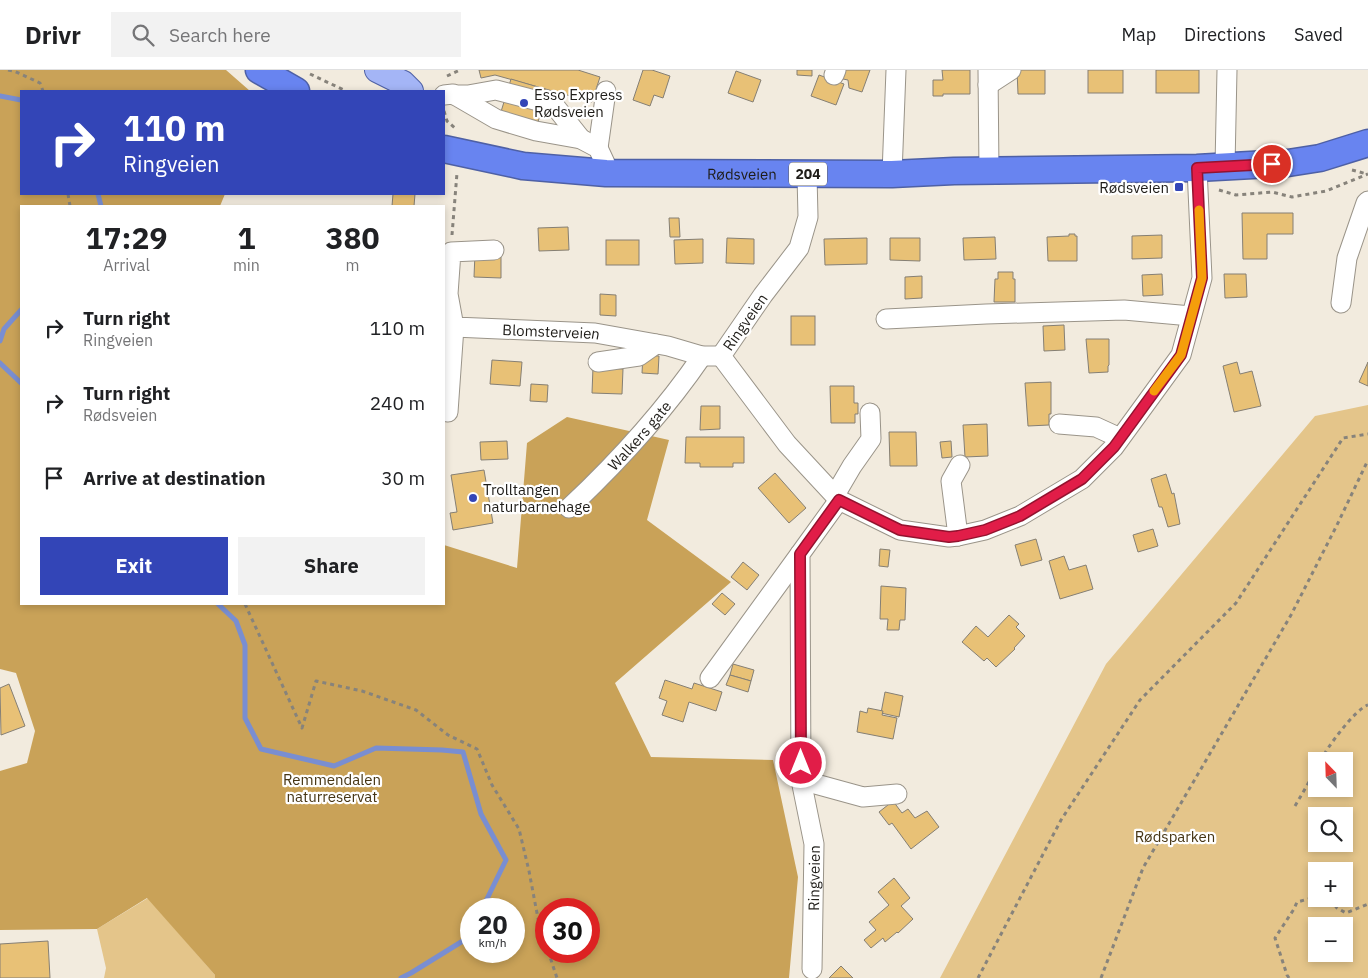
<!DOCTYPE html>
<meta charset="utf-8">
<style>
:root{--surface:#fff;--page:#f2f2f2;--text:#202124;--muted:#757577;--line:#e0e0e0;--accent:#3345b7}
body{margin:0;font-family:"IBM Plex Sans",sans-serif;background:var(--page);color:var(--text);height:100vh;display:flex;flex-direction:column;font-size:19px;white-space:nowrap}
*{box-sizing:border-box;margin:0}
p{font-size:16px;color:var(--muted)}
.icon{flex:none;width:28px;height:28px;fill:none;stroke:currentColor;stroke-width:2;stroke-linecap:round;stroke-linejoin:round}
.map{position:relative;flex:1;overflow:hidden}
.panel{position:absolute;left:20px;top:135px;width:425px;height:400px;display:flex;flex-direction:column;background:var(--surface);border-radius:0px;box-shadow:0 2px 8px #0003}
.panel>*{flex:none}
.hud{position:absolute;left:20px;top:20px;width:425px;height:105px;border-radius:0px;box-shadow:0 2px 8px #0003;background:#3345b7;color:#fff;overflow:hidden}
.needle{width:32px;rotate:337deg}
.fabs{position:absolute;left:1308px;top:682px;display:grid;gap:10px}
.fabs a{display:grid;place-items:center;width:45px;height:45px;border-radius:0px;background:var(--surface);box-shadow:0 2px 8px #0003;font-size:25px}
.speed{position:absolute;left:460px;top:828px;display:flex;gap:10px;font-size:25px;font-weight:700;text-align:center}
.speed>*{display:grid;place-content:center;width:65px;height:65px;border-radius:50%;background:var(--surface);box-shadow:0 2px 8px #0003;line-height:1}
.speed small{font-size:12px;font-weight:400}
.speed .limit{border:8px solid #d22;background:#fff;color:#111}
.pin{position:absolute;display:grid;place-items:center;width:42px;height:42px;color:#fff;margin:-21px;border:2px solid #fff;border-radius:50%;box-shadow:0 1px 5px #0007}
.me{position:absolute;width:55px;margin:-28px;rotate:0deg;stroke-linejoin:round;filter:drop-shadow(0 0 4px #0008)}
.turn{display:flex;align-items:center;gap:18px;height:105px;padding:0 20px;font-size:22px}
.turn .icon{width:65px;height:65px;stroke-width:2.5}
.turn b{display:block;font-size:35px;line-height:42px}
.eta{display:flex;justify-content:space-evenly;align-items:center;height:85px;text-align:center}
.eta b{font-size:30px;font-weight:700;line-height:35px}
.button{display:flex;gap:10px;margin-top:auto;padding:10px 20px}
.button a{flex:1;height:58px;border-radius:0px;background:var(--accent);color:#fff;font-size:20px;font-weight:700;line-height:58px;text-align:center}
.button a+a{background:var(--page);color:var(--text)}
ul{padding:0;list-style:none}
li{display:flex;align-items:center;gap:15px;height:75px;padding:0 20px}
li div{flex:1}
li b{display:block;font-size:19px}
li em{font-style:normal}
header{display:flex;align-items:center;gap:30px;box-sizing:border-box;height:70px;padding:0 25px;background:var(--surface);border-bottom:1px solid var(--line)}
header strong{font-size:24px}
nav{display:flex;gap:28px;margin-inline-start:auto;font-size:18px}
.search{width:350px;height:45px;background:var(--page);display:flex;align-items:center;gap:12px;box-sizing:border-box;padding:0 18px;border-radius:0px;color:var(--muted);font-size:19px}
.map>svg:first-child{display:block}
.green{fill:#e4c58a;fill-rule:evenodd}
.forest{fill:#c9a258;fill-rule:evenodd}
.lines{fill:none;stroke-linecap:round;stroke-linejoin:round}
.stream{stroke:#798ed1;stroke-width:5}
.building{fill:#e8c176;stroke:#857f74}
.minor-casing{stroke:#9a9489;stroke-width:21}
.major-casing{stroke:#4e60a5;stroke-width:26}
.highway-casing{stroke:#4e60a5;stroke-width:29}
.path{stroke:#87837b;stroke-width:3;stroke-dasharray:4 4;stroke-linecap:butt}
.minor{stroke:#fff;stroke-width:19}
.major{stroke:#a4b5f6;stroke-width:24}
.highway{stroke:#6884f0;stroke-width:26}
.route-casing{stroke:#92132f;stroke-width:12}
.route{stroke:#e11d48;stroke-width:9}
.slow{stroke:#f59e0b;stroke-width:9}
.poi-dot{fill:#3345b7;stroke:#fff;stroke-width:2}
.labels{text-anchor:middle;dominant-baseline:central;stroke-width:4.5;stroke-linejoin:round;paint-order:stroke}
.shield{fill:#fff;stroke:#62615e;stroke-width:1}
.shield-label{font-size:14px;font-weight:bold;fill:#1f1d19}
.poi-label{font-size:15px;fill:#1f1d19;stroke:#fff;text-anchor:start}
.street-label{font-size:15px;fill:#1f1d19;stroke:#fff}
.park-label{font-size:15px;fill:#463514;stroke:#fff}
</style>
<header>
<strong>Drivr</strong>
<div class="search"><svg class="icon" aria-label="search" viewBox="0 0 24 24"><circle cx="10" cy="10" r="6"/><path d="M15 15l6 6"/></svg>Search here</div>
<nav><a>Map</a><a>Directions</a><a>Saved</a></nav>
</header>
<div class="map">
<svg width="1368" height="908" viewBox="0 0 1368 908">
<rect width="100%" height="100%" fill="#f2ebde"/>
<g class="green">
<path d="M 1368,335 L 1368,908 L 940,908 L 1106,594 L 1315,346 ZM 1316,691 L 1344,691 L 1344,719 L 1316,719 ZM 1316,746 L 1344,746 L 1344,774 L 1316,774 ZM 1316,801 L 1344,801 L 1344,829 L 1316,829 ZM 1316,856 L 1344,856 L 1344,884 L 1316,884 Z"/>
<polygon points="148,828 215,905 215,908 104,908 106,898 97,859"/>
</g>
<path class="forest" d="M 0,0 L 226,0 L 250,21 L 21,21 L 21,124 L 225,124 L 220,136 L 21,136 L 21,534 L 444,534 L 444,475 L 517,498 L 527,373 L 567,347 L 669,370 L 647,450 L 731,512 L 615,613 L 651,687 L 773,690 L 798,807 L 789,908 L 215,908 L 215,905 L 147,828 L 97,859 L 0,860 L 0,701 L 27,693 L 35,661 L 16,603 L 0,599 ZM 471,839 L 514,839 L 514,881 L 471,881 ZM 546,839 L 589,839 L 589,881 L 546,881 Z"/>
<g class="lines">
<g class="stream">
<polyline points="0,26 21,30"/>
<polyline points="98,124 101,136"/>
<polyline points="0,271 4,259 21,240"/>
<polyline points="0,293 21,313"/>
<polyline points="218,534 236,551 245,575 245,648 261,679 334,696 376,678 442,680 463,682 481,744 506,790 482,839"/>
<polyline points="401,908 411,903 466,869 471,859"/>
</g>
</g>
<g class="building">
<polygon points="479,0 578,0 600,7 592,32 495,5 481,8"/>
<polygon points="643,0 652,0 670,6 663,28 654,25 650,36 633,30"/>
<polygon points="797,0 812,0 812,6 797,5"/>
<polygon points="845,0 870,0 862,22 849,18 848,10 843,9"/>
<polygon points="942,0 970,0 970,24 943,24 943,26 933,26 933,10 943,10"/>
<polygon points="1017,0 1045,0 1045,24 1018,24"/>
<rect x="1088" y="0" width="35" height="23"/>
<rect x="1156" y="0" width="43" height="23"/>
<polygon points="736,1 761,10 753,32 728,23"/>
<polygon points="819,5 844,14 836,35 811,26"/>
<polygon points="511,9 548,20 537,55 500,45"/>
<polygon points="393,124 415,124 414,136 392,136"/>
<polygon points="1242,143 1293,143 1293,164 1267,164 1267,189 1243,189"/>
<polygon points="669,148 679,148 680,167 670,167"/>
<polygon points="568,157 569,180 539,181 538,158"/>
<polygon points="1069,164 1075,164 1075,166 1077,166 1077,191 1048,191 1047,167 1069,166"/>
<polygon points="1162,165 1162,188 1132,189 1132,166"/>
<polygon points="995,167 996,189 964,190 963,168"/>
<polygon points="727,168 754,169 754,194 726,193"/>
<polygon points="867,168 867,194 825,195 824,169"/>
<polygon points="890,168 920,168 920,191 890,190"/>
<polygon points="703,169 703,193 675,194 674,170"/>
<rect x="606" y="170" width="33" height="25"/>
<polygon points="475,183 501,184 501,208 474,207"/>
<polygon points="998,202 1013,202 1013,209 1015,209 1015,232 994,232 995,209 998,209"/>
<polygon points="1162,204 1163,225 1143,226 1142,205"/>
<polygon points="1224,204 1246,204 1247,227 1225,228"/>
<polygon points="922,206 922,228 905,229 905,207"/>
<polygon points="600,224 616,225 616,246 600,245"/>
<rect x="791" y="246" width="24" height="29"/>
<polygon points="1064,255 1065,280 1044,281 1043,256"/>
<polygon points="1086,269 1109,269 1109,295 1108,296 1108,302 1089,303"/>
<polygon points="643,285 659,286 658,304 642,303"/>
<polygon points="492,290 522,292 520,316 490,314"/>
<polygon points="1237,292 1240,304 1252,301 1261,336 1234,342 1223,296"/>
<polygon points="1368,292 1368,316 1359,312"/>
<polygon points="593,297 623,299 622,324 592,323"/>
<polygon points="1051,312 1051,344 1049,344 1049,355 1028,356 1025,313"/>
<polygon points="531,314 548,315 547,332 530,331"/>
<polygon points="830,316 854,316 854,333 858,333 858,344 855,344 855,353 831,353"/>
<polygon points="701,336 720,336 720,359 700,360"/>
<polygon points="987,354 988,386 965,387 963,355"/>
<polygon points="889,362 916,362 917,396 890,396"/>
<polygon points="686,367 744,367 744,393 733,393 733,397 700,397 700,393 685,393"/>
<polygon points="507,371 508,389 481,390 480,372"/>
<polygon points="951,371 952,387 942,388 940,372"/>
<polygon points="484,400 493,453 453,460 450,443 457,442 451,405"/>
<polygon points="775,403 806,438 789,453 758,418"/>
<polygon points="1166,404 1172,424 1174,423 1180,454 1168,457 1162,437 1159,437 1151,409"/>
<polygon points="1153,459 1158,476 1138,482 1133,465"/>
<polygon points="1036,469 1042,490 1021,496 1015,475"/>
<polygon points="880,479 890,480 888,497 879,496"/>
<polygon points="1064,486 1069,500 1086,495 1093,519 1060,529 1049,491"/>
<polygon points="743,492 759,505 747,520 731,507"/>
<polygon points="881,516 906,518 905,550 900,550 899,560 887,560 888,549 880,549"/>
<polygon points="722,523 735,534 725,545 712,534"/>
<polygon points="1009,545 1019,554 1016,557 1025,566 1014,578 1015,579 996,597 987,588 984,591 962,572 976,556 988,567"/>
<polygon points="733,594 754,600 751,611 730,605"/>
<polygon points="730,605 751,611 748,622 726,615"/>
<polygon points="665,610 692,619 694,613 722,622 716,641 689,632 683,652 662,645 667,631 659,628"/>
<polygon points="9,614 25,656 1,665 0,618"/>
<polygon points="885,622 903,626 899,647 881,643"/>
<polygon points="868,638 883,641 882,645 897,648 893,669 857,662 860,641 867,643"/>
<polygon points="893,731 902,743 908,739 915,748 927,741 939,757 911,779 892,753 889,755 879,742"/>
<polygon points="894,808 910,828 901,836 913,849 898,863 897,862 885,872 883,868 871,878 864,870 876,860 869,852 889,835 878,822"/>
<polygon points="48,871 50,908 0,908 0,874"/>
<polygon points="841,896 853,908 829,908"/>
</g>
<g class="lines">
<g class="minor-casing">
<g id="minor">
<polyline points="988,0 989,101"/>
<polyline points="834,5 836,0"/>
<polyline points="988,15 1011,0"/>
<polyline points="444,25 453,24 496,49 536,61 581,69 598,78 605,93 606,103"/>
<polyline points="454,25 468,25 496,20 554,35 581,69"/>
<polyline points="598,78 606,21"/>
<polyline points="1225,96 1227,0"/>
<polyline points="892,104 896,0"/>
<polyline points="807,105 808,147 799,178 763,225 721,286 787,374 839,430 900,460 949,467 958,466 985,460 1020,446 1082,409 1114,377 1181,285 1202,208 1197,98"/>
<path id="s1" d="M 494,180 L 451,182 L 448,224 L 454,257 L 595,263 L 668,276 L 702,286 L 721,286"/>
<polyline points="1341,233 1347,188 1366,133 1368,131"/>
<polyline points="886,249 986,244 1124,240 1191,246"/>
<polyline points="598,292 639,286 656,274"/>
<polyline points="448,342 454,257"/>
<polyline points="1059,354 1096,357 1120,368"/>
<polyline points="835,425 852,396 871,369 870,343"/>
<path id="s2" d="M 569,438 C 620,390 663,343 702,286"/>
<polyline points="958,466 951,411 960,395"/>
<polyline points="710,608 800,484"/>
<polyline points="801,710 863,727 897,724"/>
<path id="s3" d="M 812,899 L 814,774 L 801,710 L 800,484 L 839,430"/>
</g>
</g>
<g class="major-casing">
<polyline id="major" points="377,0 403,13 411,21"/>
</g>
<g class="highway-casing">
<g id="highway">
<polyline points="259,0 296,21"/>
<path id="s4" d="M 444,79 L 523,96 L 606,103 L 892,104 L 954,101 L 1197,98 L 1288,93 L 1320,88 L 1368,73"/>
</g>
</g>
<g class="path">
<polyline points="8,0 14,1 40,13 43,21"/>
<polyline points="310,4 346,21"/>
<polyline points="447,6 460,0"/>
<polyline points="444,41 447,51 455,58"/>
<polyline points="1352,100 1367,104"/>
<polyline points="1219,120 1236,125 1272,122 1292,127 1326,121 1368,104"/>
<polyline points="68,124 70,136"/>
<polyline points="452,165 457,103"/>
<polyline points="245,534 302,658 316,611 362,621 416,640 448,665 477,679 492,715 519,759 529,801 540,859 546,878"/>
<path d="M 1320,691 C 1327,678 1355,639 1368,635"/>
<polyline points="1295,736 1316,700"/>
<polyline points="1330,829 1337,838 1346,843 1368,834"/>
<polyline points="548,881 557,908"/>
<polyline points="978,908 1061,750 1140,630 1236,533 1343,368 1368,364"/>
<polyline points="1101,908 1143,798 1291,545 1337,455 1368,390"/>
<polyline points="1289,908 1287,905 1275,868 1294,839 1297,832 1316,827"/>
</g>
<use href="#minor" class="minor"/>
<use href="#major" class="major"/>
<use href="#highway" class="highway"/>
</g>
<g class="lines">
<g class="route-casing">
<polyline id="route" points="801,693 800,484 839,430 900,460 949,467 958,466 985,460 1020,446 1082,409 1114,377 1181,285 1202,208 1197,98 1272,94"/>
</g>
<use href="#route" class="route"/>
<polyline class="slow" points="1154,321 1181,285 1202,208 1199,140"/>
</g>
<g class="poi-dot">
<circle cx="524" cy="33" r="5"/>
<rect x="1174" y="112" width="10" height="10" rx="2.5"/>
<circle cx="473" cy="428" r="5"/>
</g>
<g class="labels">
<rect class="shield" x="789" y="92.5" width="38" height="23" rx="4"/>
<g class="shield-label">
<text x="808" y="104">204</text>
</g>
<g class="poi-label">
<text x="534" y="24">Esso Express<tspan x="534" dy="17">Rødsveien</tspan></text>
<text x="1169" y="117" text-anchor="end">Rødsveien</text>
<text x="483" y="419">Trolltangen<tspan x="483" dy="17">naturbarnehage</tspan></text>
</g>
<g class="street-label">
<text stroke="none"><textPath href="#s4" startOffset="300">Rødsveien</textPath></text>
<text transform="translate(745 252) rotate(-55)">Ringveien</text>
<text stroke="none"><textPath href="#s1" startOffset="216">Blomsterveien</textPath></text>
<text stroke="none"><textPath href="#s2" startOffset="101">Walkers gate</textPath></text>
<text stroke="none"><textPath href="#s3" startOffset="91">Ringveien</textPath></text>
</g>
<g class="park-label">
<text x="332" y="709">Remmendalen<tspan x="332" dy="17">naturreservat</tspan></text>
<text x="1175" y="766">Rødsparken</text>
</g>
</g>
</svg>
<div class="fabs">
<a><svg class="needle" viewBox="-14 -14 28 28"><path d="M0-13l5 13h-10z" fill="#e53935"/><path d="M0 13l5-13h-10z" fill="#757577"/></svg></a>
<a><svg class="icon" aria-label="search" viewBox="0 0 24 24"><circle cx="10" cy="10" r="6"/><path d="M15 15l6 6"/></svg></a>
<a>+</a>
<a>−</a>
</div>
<div class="speed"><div>20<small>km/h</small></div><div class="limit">30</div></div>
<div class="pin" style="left:1272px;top:94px;background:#d93025"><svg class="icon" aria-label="arrive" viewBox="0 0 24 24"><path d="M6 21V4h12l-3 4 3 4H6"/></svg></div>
<svg class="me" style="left:801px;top:693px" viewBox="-20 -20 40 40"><circle r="17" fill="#e11d48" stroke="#fff" stroke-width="3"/><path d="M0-11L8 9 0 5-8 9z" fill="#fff"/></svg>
<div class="hud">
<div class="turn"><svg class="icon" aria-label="right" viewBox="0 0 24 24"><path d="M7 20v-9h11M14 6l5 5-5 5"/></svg><div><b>110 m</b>Ringveien</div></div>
</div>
<section class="panel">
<div class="eta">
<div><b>17:29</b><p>Arrival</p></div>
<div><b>1</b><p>min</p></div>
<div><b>380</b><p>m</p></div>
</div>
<ul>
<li><svg class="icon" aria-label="right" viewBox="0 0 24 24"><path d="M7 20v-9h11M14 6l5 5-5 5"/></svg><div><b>Turn right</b><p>Ringveien</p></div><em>110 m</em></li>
<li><svg class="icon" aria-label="right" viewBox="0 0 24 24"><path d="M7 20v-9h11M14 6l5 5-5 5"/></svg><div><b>Turn right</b><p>Rødsveien</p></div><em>240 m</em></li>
<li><svg class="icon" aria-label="arrive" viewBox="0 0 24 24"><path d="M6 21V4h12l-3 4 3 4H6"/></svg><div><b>Arrive at destination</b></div><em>30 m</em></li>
</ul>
<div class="button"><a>Exit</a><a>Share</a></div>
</section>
</div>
